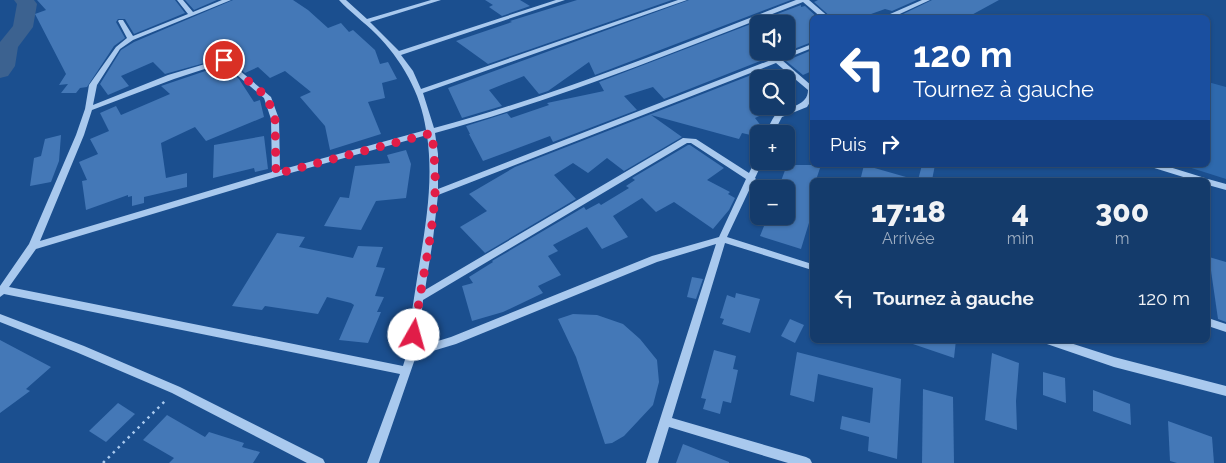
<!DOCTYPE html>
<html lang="fr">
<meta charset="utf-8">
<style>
:root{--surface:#143b6b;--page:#214673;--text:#f1f3f6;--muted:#9dadc1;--line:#33557e}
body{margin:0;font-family:Raleway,sans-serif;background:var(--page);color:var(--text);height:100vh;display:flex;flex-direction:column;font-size:19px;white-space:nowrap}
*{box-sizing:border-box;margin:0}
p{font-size:16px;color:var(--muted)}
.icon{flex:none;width:28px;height:28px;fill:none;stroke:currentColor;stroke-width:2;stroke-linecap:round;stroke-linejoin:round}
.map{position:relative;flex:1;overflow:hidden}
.drawer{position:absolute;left:810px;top:178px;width:400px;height:165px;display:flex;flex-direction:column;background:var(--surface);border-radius:8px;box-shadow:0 1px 4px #0004,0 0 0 1px var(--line)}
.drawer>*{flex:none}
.top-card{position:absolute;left:810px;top:15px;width:400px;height:152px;border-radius:8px;box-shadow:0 1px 4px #0004,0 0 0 1px var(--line);background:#1a4fa0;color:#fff;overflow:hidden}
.tools{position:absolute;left:750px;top:15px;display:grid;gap:10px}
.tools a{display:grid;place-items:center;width:45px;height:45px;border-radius:8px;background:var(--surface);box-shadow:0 1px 4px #0004,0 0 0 1px var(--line);font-size:25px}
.pin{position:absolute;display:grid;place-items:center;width:42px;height:42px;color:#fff;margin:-21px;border:2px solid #fff;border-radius:50%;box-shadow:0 1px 5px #0007}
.me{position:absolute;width:55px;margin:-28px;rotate:7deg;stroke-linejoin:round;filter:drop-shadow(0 0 4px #0008)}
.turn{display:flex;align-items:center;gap:18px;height:105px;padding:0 20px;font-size:22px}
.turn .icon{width:65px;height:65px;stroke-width:2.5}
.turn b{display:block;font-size:35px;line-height:42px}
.then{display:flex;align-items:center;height:48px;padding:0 20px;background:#0003;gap:10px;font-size:19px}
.eta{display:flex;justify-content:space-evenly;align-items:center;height:85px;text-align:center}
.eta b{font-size:30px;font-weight:800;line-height:35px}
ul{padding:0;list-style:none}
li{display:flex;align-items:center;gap:15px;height:70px;padding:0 20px}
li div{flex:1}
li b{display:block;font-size:19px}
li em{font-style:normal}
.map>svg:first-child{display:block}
.green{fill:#2e69ad}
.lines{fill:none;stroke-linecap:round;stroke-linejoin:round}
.river{fill:#3c6290;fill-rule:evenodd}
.building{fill:#4478b7}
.path{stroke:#a9c9ee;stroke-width:2.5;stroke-dasharray:2.5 4.5;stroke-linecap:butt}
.minor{fill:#a9c9ee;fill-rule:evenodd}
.route{stroke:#e11d48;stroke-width:9;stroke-dasharray:0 16.2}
</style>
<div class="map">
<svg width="1226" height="463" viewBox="0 0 1226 463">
<rect width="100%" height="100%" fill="#1b4f8f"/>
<polygon class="green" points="1208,82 1226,87 1226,179 1182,165 1208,165"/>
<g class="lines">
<polygon class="river" points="14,0 34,0 37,4 33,27 18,47 15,66 8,76 0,78 0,42 13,26 17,4"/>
</g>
<g class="building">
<polygon points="37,0 175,0 185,13 134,34 125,19 118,19 116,22 125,38 114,46 87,87 80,88 76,93 61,93 68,84 59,85 66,74 35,14 46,10"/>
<polygon points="185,0 217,0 194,10"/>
<polygon points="233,0 293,0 308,10 328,28 341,23 349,32 353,30 375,50 380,64 388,62 397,79 382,83 385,98 368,102 381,134 330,150 325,126 300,97 311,92 285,71 270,78 258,67 245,73 226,57 165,74 153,62 121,76 129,86 108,95 100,84 121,50 134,42"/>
<polygon points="485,0 520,0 530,6 502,16 489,7 493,5"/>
<polygon points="577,0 672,0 488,64 456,41 512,22 510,21"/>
<polygon points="689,0 791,0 595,75 589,62 548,91 539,94 524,76 489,90 502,106 462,118 448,88"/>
<polygon points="818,0 917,0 892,11 885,9 860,18 832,18 814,2"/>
<polygon points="932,0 999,0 966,18 906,18 901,15"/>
<polygon points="801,5 801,7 805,6 818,18 812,18 812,42 786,52 786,24 759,24 759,51 783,52 664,99 653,87 624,96 637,110 553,142 550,136 483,161 469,134 470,134 466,126 507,113 511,118 549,105 547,103 604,91 599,82"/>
<polygon points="812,50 812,71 803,75 786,61"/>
<polygon points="223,65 239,79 254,102 260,100 264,117 206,141 195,127 161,143 166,178 187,173 187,187 144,197 144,203 132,206 132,196 128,197 128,195 86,210 82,181 87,180 79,162 98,154 90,139 109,131 100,113 116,106 121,115 170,94 161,86"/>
<polygon points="759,72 759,93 751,97 759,104 759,106 768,112 755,118 765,131 763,134 755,136 742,133 739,139 651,115 682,137 624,171 607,158 588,173 573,163 554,175 576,199 485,253 460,227 487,211 469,194 515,167"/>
<polygon points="61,135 59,161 51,182 30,186 34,158 41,156 45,139"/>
<polygon points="264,136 268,169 255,172 254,168 213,178 214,145"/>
<polygon points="688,145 690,145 724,168 707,180 730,192 728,194 735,198 729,210 713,229 674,202 656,212 642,198 613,216 628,237 602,249 587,227 553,245 558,251 548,256 561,275 538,286 543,293 503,312 472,321 462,286 473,283 469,277 493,262 492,261 584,207 586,210 599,203 601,205 629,188 626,186 635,180 632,178"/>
<polygon points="406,150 411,164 406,198 376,201 361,230 324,226 340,197 349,198 355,166 390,163 387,155"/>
<polygon points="787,165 821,165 816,180 812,180 812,213 801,249 760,236 768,216 786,216 786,189 778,189"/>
<polygon points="864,165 906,177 906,180 874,180 861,177"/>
<polygon points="922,165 935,165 932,180 918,180"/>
<polygon points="277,233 305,237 299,247 353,258 358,246 383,247 376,267 385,268 375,296 384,297 377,312 381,312 368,343 339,340 354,305 351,303 327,297 318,314 265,306 262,310 232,306"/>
<polygon points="1209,257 1226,262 1226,322 1218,319"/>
<polygon points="692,277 703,279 696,299 687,297"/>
<polygon points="736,293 760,299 750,333 722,324 724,319 720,318 727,295 735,298"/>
<polygon points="573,314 597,315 623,324 640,339 657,360 659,382 653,405 624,436 612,443 605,444 576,357 558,319"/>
<polygon points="790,319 804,325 795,343 781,336"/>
<polygon points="0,340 51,367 26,389 30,391 0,413"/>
<polygon points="908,340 956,340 954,358 907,342"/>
<polygon points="714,350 736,356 733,369 738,370 731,403 723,401 720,414 703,409 706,399 701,398"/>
<polygon points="797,352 901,379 897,459 868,451 869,437 840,429 842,416 870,423 873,388 818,374 814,402 790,395"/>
<polygon points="992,353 1019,363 1016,401 1017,430 985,420"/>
<polygon points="1043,372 1065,378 1066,403 1043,395"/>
<polygon points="923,389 953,397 954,463 922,463"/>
<polygon points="1093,390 1130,404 1131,425 1093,411"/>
<polygon points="118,403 135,414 106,442 89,431"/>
<polygon points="167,415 205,437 209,432 244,443 242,447 260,452 253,463 169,463 174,458 143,440"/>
<polygon points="1168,421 1212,437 1214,463 1177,463 1170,461"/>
<polygon points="683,444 729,462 729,463 676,463"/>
</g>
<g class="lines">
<polyline class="path" points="103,463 166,400"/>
<g class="minor">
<path d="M 177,0 L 183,0 L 193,12 L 222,0 L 231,0 L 133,40 L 120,49 L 97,85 L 93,105 L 168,75 L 222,59 L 226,59 L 271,97 L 279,119 L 280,170 L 426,130 C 421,93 401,59 376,34 C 364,22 350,12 339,0 L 346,0 L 367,19 L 431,0 L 441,0 L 370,22 L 399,51 L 556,0 L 565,0 L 401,55 L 413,71 L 421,89 L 678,0 L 687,0 L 423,93 L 434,128 C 557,95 677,46 796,0 L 809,0 L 830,18 L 822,18 L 803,2 C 682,49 560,99 435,133 L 438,154 L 438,189 L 812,44 L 812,48 L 782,60 L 812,86 L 812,99 L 807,107 L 782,117 L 773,134 L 765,134 C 769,128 772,116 778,113 C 789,106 808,106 808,90 L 776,63 L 438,195 L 433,239 L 425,290 L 683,138 L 696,139 L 749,173 L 756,159 L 759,158 L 759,161 L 763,161 L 755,178 L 756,179 L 753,182 L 727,237 L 812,264 L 812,270 L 725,243 L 672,418 L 806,457 L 810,459 L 812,463 L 788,463 L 669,427 L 658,463 L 646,463 L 716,244 L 657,262 L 456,344 L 416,356 L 379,463 L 367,463 L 400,374 L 4,294 L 0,297 L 0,286 L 29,244 L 76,135 L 85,109 L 89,85 L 116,47 L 127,38 L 118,21 L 119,20 L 123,20 L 133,36 L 188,14 ZM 223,63 L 264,98 L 271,119 L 272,172 L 40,241 L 84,135 L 92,110 L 174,79 ZM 427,135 C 435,191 422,243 414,298 C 410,321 411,344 403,366 L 9,287 L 36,249 L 276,177 ZM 687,143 L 691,143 L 746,179 L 719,237 L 652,256 L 451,337 L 418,347 L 423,300 Z"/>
<polygon points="922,0 930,0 891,18 881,18"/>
<polygon points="1150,165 1163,165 1205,178 1206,180 1208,179 1226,184 1226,190 1208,185 1208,180 1193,180 1151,167"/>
<polygon points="0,314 84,346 180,387 323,459 325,463 307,463 172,393 76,352 0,322"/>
<polygon points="1208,318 1226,324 1226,332 1208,326"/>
<polygon points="1043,340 1061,340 1114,357 1226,386 1226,396 1114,367 1044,343"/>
</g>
</g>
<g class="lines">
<path class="route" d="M 224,60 L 267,97 L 275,119 L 276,174 L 432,133 C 434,153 436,174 435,194 C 432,241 420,288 414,335"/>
</g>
</svg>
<div class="tools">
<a><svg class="icon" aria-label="sound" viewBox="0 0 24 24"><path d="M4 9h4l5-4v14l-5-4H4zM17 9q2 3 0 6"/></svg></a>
<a><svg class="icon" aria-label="search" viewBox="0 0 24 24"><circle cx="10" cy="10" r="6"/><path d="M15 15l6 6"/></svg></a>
<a>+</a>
<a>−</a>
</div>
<div class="pin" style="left:224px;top:60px;background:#d93025"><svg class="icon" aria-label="arrive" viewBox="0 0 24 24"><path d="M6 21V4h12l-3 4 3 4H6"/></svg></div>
<svg class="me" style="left:414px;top:335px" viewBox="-20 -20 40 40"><circle r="19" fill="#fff"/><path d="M0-13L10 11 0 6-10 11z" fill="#e11d48"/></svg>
<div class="top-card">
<div class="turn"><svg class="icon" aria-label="left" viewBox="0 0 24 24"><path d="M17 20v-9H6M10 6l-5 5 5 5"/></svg><div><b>120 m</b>Tournez à gauche</div></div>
<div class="then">Puis<svg class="icon" aria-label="right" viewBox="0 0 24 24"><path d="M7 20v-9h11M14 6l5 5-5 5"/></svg></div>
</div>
<section class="drawer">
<div class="eta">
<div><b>17:18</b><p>Arrivée</p></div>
<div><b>4</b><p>min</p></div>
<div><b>300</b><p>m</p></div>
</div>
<ul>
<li><svg class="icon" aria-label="left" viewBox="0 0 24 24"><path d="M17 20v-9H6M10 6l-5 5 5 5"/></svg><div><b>Tournez à gauche</b></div><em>120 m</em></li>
</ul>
</section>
</div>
